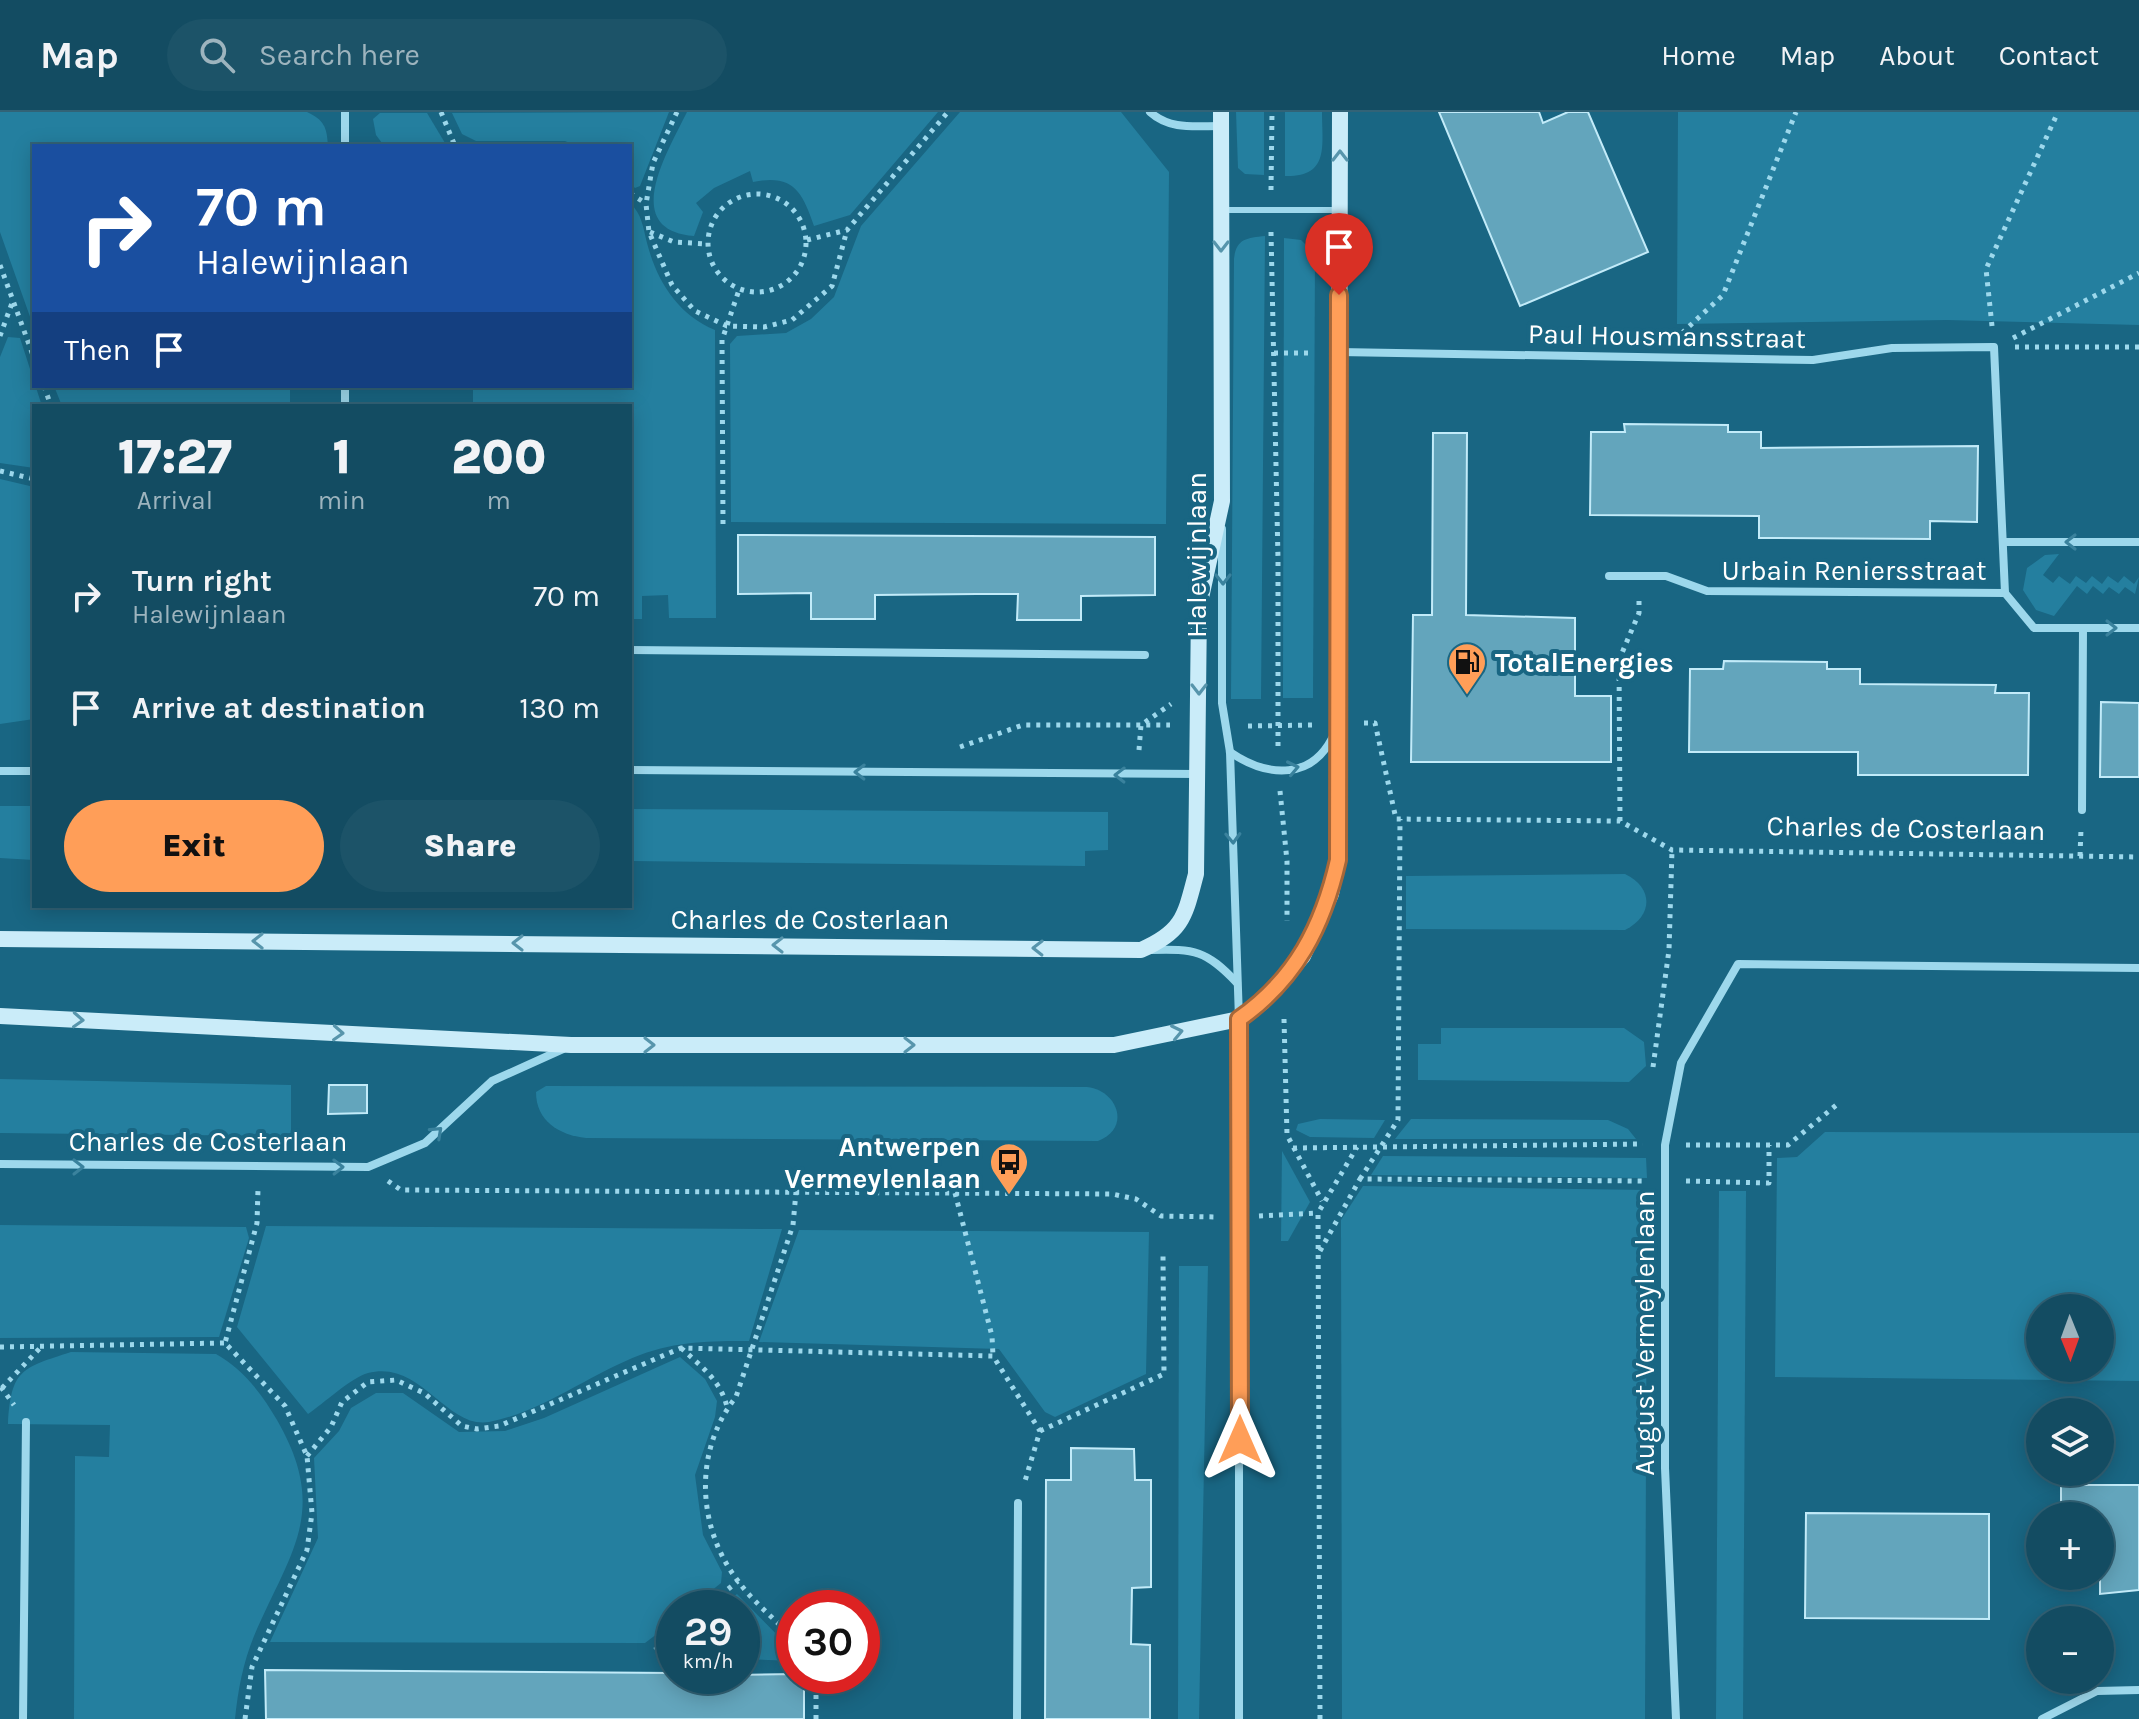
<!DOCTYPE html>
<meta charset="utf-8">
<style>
:root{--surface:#134c62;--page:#1c5368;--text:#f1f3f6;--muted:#9db4be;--line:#326377;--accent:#ff9e58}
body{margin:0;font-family:Karla,sans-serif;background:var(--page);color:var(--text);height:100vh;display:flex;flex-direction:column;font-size:30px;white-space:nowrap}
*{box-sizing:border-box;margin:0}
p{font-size:26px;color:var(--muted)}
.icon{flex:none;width:44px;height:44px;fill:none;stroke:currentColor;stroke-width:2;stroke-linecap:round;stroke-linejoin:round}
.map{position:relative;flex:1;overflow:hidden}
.sheet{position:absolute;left:32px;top:292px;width:600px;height:504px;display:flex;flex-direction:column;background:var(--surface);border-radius:0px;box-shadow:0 4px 20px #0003,0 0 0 2px var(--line)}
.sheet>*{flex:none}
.top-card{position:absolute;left:32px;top:32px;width:600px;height:244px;border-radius:0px;box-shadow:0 4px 20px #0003,0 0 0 2px var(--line);background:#1a4fa0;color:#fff;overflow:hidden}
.needle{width:52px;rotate:179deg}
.buttons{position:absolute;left:2026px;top:1182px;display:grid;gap:16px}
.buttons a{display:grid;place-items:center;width:88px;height:88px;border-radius:50%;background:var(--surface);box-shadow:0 4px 20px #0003,0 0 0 2px var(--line);font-size:40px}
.speed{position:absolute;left:656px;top:1478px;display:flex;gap:16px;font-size:40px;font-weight:700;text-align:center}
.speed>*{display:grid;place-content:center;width:104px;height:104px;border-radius:50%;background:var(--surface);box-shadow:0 4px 20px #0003,0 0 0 2px var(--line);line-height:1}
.speed small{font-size:20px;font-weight:400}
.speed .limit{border:12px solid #d22;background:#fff;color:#111}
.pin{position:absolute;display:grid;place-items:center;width:68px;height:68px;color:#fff;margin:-82px -34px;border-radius:50% 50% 50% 0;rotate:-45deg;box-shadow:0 0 8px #0007}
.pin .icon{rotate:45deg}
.me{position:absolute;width:88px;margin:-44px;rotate:0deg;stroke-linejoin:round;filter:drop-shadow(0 0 6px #0008)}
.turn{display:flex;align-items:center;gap:28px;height:168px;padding:0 32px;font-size:36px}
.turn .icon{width:104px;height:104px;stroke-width:2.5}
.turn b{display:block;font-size:56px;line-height:68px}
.then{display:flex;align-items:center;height:76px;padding:0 32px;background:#0003;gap:16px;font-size:30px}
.eta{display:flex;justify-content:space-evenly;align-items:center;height:136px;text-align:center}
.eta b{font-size:48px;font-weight:800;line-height:56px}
.cta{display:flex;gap:16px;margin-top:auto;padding:16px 32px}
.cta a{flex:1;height:92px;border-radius:48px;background:var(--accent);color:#111;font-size:32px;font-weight:800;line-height:92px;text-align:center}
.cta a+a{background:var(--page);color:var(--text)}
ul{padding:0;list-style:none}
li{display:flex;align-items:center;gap:24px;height:112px;padding:0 32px}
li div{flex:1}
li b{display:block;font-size:30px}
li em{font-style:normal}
header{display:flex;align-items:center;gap:48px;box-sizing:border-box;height:112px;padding:0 40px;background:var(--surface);border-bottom:2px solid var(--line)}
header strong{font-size:38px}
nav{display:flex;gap:44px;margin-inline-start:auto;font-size:28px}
.search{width:560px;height:72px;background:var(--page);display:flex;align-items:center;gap:20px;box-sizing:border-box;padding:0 28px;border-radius:44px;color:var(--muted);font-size:30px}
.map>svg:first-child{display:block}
.green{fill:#247f9f;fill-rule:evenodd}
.building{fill:#63a5bc;stroke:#c2ebf9;stroke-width:2}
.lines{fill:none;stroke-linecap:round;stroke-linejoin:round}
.path{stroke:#9dd8ec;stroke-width:5;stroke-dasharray:4 6;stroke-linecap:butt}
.service{stroke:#9dd8ec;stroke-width:6}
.minor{stroke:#9dd8ec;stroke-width:8}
.secondary{stroke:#caecf9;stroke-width:16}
.oneway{stroke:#5795ac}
.oneway2{stroke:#3a829d}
.route-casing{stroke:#a66739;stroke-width:20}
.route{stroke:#ff9e58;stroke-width:14}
.labels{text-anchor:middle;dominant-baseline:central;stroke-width:8;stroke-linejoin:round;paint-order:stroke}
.street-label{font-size:28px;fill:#fff;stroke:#196683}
.poi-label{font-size:28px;font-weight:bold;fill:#fff;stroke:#196683;text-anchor:start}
</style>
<header>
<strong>Map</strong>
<div class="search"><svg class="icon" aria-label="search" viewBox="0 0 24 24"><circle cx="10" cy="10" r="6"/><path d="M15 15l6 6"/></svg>Search here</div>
<nav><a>Home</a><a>Map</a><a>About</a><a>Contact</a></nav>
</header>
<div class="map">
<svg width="2139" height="1607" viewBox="0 0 2139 1607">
<rect width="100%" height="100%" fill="#196683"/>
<g class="green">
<path d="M 0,0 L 307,0 C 324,8 327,15 328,34 L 34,34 L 34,216 L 0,120 Z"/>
<polygon points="669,0 640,74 635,76 630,71 630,34 577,34 565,29 476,29 462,22 452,1"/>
<path d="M 687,0 L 938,0 L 850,103 L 814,114 C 802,79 793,62 753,70 L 750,59 L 714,76 L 696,91 L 703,100 L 694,124 C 619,118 668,39 687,0 Z"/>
<polygon points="960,0 1121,0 1169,60 1166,412 731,410 730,232 737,224 786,221 811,207 834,185 861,114"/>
<polygon points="1236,0 1264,0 1264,63 1245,62 1238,56"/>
<path d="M 1285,0 L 1322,0 C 1322,34 1330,65 1285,64 Z"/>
<polygon points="1678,0 2139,0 2139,213 1947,208 1677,212"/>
<polygon points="380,1 427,1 445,31 382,31 376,23 373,7"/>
<path d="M 630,91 C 642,102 643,115 647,131 C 657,169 677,202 715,218 L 716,506 L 669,506 L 668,483 L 642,484 L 642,507 L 630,507 L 630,294 L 473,294 L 473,274 L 630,274 Z"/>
<path d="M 1265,124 L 1261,587 L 1231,587 L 1234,147 C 1236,127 1246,126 1265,124 Z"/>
<polygon points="1284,126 1301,128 1315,142 1313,586 1283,586"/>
<polygon points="8,225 20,226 42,294 34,294 34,356 0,351 0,245"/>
<polygon points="54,274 290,274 290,294 62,294"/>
<polygon points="0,367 34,375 34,607 0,612"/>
<polygon points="2059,442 2043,463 2053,471 2059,464 2070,472 2076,464 2086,471 2092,464 2102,472 2108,464 2118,471 2124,464 2134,472 2139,465 2135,482 2125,475 2119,482 2109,475 2103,482 2093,474 2087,482 2077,474 2054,504 2036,498 2023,478 2027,456 2045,443"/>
<polygon points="0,694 34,694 34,748 0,746"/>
<polygon points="630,697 1108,700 1108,738 1085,739 1085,754 630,749"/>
<path d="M 1625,762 C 1654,776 1653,804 1625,818 L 1406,817 L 1406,764 Z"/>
<polygon points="1441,916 1624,916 1644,930 1646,954 1629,970 1418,968 1418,932 1441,932"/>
<polygon points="0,967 291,973 291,1024 0,1021"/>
<path d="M 546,974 L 1087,975 C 1117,978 1132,1016 1098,1029 L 586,1026 C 559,1023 536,1009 536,980 Z"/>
<polygon points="1320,1007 1385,1008 1374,1026 1310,1025 1296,1018 1298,1012"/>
<polygon points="1411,1007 1608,1008 1628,1017 1636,1027 1395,1027"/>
<path d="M 1825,1020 L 2139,1021 L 2139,1269 L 1775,1265 L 1777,1046 L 1797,1045 ZM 2040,1196 L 2100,1196 L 2100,1256 L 2040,1256 Z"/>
<polygon points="1282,1039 1310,1090 1288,1129 1281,1129"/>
<polygon points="1383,1044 1646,1046 1647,1066 1371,1063"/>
<polygon points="1363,1074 1647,1078 1645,1607 1342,1607 1341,1108"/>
<polygon points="1719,1079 1746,1079 1743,1607 1716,1607"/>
<polygon points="0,1113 246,1115 249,1126 219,1225 0,1226"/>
<path d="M 266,1114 L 782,1117 L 749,1229 C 711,1229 677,1229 640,1243 C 590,1262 542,1300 489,1310 C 446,1317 421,1247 368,1261 C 352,1265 323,1292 308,1302 L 237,1215 Z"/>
<polygon points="799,1118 1149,1120 1146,1262 1055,1305 1045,1300 999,1237 759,1230"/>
<polygon points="1179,1154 1208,1154 1199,1607 1178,1607"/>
<path d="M 71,1240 L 216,1242 C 243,1257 262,1282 277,1308 C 330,1400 290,1440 254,1524 C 243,1551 238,1578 235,1607 L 74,1607 L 75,1344 L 109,1345 L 110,1313 L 8,1312 C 11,1257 22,1256 71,1240 Z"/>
<polygon points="680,1245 705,1267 717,1289 715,1305 695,1363 703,1423 722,1460 721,1471 690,1496 674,1496 674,1509 645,1531 270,1530 318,1426 314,1346 339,1319 351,1296 376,1281 403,1281 459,1320 505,1319 544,1306"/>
<polygon points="737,1482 794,1540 794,1549 742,1547 742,1496 719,1496"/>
</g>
<g class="building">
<polygon points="1439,0 1539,0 1543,11 1568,0 1588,0 1648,140 1520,194"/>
<polygon points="1624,312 1728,313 1728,320 1761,320 1761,336 1978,334 1977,410 1930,409 1930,427 1759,426 1759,404 1590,403 1591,320 1625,320"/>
<polygon points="1433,321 1467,321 1466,503 1575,506 1575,584 1611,584 1611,650 1411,650 1413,503 1432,503"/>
<polygon points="738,423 1155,425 1155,483 1081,484 1081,508 1017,508 1018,482 977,482 875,483 875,507 811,507 811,481 738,482"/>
<polygon points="1724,549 1827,550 1827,557 1860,557 1860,572 1996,573 1995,581 2029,581 2028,663 1858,663 1858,640 1689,640 1690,557 1723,557"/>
<polygon points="2101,590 2139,591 2139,665 2100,665"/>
<polygon points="329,973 367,973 367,1001 328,1002"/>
<polygon points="1071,1336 1134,1337 1135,1368 1151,1368 1151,1475 1132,1476 1131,1532 1150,1533 1150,1607 1045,1607 1046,1368 1071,1368"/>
<polygon points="2061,1373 2139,1373 2139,1478 2100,1482 2100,1404 2061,1404"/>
<polygon points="1806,1401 1989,1402 1989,1507 1805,1506"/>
<polygon points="265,1558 674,1561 674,1564 794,1562 804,1564 804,1607 266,1607"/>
</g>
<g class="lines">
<g class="path">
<polyline points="441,0 455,34"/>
<polyline points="677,0 653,51 646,92 649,120 672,173 695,199 727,214 764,215 792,208 832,174 847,118"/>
<polyline points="1271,78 1272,0"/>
<polyline points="630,81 645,91"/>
<circle cx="757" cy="131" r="49"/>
<polyline points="650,120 674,130 707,132"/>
<polyline points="1271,120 1278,447 1278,638"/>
<polyline points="807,128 847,118 948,0"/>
<polyline points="0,153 34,246"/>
<polyline points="1992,214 1986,157 2058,0"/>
<polyline points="1682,221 1723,183 1796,0"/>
<polyline points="0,224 12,191"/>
<polyline points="2013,226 2139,161"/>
<polyline points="2015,235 2139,235"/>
<polyline points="1274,241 1313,241"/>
<polyline points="44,274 51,294"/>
<polyline points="0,359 34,367"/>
<polyline points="723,412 722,228 739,178"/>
<polyline points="1364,611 1375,611 1396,707 1620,709 1672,738 2139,745"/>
<polyline points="1248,614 1314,613"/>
<polyline points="960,635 1023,613 1170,613"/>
<polyline points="1139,638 1141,613 1171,592"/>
<polyline points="1280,679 1287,749 1287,809"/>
<polyline points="1620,709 1619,548 1639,501 1639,485"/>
<polyline points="2080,744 2081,717"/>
<polyline points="1284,907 1287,1023 1322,1089"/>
<polyline points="1653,955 1669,838 1672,738"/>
<polyline points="1686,1033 1788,1033 1840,990"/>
<polyline points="1293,1036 1643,1032"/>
<polyline points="1360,1067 1398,1008 1400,707"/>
<polyline points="388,1069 401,1078 1112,1082 1136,1087 1161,1104 1217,1105"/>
<polyline points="1686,1069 1769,1071 1769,1033"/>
<polyline points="955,1081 992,1224 993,1244"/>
<polyline points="1259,1104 1318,1101"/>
<polyline points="1320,1139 1360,1067 1644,1069"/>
<polyline points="0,1235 225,1231"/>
<path d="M 681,1236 C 701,1254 721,1269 727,1295"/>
<polyline points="1,1275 14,1293"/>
<polyline points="2,1276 41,1235"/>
<polyline points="1040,1319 1164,1262 1163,1143"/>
<polyline points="307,1344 331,1315 342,1290 368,1270 396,1268 424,1281 462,1314 477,1317 499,1314 681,1236 993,1244 1040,1319 1025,1369"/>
<polyline points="705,1496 738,1469"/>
<path d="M 794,1527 C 776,1508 753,1490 738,1469 C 697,1416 693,1339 736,1285 L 793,1113 L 796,1080"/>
<polyline points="655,1538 674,1522"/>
<polyline points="245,1607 252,1555 307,1438 312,1401 307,1344 285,1294 225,1231 257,1111 258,1077"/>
<polyline points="816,1607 816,1564"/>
<polyline points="1320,1607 1318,1101 1357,1035"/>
</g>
<polyline class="service" points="1223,98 1339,98"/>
<g class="minor">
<path d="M 1150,0 C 1170,18 1194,14 1220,14"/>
<polyline points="345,34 345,0"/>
<polyline points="1339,240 1813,248 1892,236 1994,235 2005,481 2034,516 2139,516"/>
<polyline points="345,294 345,274"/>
<polyline points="1222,417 1222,591 1230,640 1239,907 1239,1607"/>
<polyline points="2004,430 2139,430"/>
<polyline points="1609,464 1666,464 1707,479 2005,481"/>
<polyline points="630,538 1145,543"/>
<path d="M 1230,640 C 1268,666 1314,669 1335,620"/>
<polyline points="630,658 1198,662"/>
<polyline points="0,659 34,659"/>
<polyline points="2082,698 2083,516"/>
<path d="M 1151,838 C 1195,837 1206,838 1237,871"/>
<polyline points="0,1052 368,1055 425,1031 492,969 563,937"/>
<polyline points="23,1607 26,1310"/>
<polyline points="1017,1607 1018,1391"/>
<polyline points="1676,1607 1665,1356 1665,1033 1681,951 1738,852 2139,856"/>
<polyline points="2042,1607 2097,1579 2139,1578"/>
</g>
<g class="secondary">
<path d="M 0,827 L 1141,838 C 1183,820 1185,804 1196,762 L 1199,495 L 1222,389 L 1221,0"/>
<polyline points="0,904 571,933 1114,933 1239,907 1263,890 1303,844 1331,782 1338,748 1340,0"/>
</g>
</g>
<defs><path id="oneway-chevron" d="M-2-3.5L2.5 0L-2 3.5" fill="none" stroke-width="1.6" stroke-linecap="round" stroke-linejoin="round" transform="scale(2)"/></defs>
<g class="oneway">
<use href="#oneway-chevron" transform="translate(1340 44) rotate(-90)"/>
<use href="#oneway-chevron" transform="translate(1221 134) rotate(90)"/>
<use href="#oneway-chevron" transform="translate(1199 577) rotate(90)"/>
<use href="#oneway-chevron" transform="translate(258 829) rotate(-180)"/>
<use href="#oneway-chevron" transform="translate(518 831) rotate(-180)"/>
<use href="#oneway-chevron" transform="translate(778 833) rotate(-180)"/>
<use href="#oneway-chevron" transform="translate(1038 836) rotate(-179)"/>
<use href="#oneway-chevron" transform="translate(78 908) rotate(3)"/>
<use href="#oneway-chevron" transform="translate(1177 920) rotate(-12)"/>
<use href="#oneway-chevron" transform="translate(338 921) rotate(3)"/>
<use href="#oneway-chevron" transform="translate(649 933)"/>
<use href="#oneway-chevron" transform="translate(909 933)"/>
</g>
<g class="oneway2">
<use href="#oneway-chevron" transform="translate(2071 430) rotate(-180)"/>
<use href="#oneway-chevron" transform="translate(1223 467) rotate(90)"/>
<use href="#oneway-chevron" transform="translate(2111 516)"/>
<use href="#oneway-chevron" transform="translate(1293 656) rotate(-12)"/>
<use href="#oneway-chevron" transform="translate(860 660) rotate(-179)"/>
<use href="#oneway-chevron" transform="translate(1120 663) rotate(-179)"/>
<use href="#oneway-chevron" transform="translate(1233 726) rotate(88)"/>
<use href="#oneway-chevron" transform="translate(437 1020) rotate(-43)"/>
<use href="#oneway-chevron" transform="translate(78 1055)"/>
<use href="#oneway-chevron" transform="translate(338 1055) rotate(-1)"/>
</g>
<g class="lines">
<g class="route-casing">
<path id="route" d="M 1240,1328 L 1239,907 C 1296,867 1323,814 1338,748 L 1339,183"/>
</g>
<use href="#route" class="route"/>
</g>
<defs>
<g id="fuel-pin" transform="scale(2)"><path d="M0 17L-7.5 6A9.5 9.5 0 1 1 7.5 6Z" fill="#ff9e58" stroke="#196683"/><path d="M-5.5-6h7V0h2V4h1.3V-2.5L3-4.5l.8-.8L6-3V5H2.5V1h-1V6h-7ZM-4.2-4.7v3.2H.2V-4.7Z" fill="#111"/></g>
<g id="bus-pin" transform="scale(2)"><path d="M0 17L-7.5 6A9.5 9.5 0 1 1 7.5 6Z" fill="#ff9e58" stroke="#196683"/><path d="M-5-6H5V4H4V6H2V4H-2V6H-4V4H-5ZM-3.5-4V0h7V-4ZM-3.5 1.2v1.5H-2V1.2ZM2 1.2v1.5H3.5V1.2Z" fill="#111"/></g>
</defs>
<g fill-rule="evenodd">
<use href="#fuel-pin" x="1467" y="550"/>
<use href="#bus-pin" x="1009" y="1050"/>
</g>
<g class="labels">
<g class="street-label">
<text transform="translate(1667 224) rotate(1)">Paul Housmansstraat</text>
<text transform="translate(1196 443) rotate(-90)">Halewijnlaan</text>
<text x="1854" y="458">Urbain Reniersstraat</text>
<text transform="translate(1906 716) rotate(1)">Charles de Costerlaan</text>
<text x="810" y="807">Charles de Costerlaan</text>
<text x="208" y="1029">Charles de Costerlaan</text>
<text transform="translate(1644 1221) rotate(-90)">August Vermeylenlaan</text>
</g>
<g class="poi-label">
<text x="1495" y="550">TotalEnergies</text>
<text x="981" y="1034" text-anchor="end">Antwerpen<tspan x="981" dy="32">Vermeylenlaan</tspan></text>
</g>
</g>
</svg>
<div class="buttons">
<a><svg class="needle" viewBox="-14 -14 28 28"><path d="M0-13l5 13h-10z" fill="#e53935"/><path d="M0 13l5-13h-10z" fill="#9db4be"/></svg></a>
<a><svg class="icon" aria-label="layers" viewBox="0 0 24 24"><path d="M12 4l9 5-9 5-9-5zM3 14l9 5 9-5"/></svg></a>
<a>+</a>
<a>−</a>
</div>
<div class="speed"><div>29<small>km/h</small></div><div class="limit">30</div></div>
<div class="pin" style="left:1339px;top:183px;background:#d93025"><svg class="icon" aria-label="arrive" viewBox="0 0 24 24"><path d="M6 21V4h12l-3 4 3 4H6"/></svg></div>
<svg class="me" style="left:1240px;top:1328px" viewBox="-20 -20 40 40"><path d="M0-17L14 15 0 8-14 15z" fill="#ff9e58" stroke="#fff" stroke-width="4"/></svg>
<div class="top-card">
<div class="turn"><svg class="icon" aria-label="right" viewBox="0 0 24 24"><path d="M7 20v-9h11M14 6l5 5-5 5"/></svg><div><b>70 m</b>Halewijnlaan</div></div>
<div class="then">Then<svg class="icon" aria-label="arrive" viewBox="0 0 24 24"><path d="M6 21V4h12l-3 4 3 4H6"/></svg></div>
</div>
<section class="sheet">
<div class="eta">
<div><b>17:27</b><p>Arrival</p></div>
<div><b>1</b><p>min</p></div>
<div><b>200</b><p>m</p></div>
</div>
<ul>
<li><svg class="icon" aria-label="right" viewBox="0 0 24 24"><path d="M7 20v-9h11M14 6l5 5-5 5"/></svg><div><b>Turn right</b><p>Halewijnlaan</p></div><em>70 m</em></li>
<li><svg class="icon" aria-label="arrive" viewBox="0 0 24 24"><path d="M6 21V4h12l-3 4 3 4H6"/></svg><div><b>Arrive at destination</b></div><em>130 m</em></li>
</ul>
<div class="cta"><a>Exit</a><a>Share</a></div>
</section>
</div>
